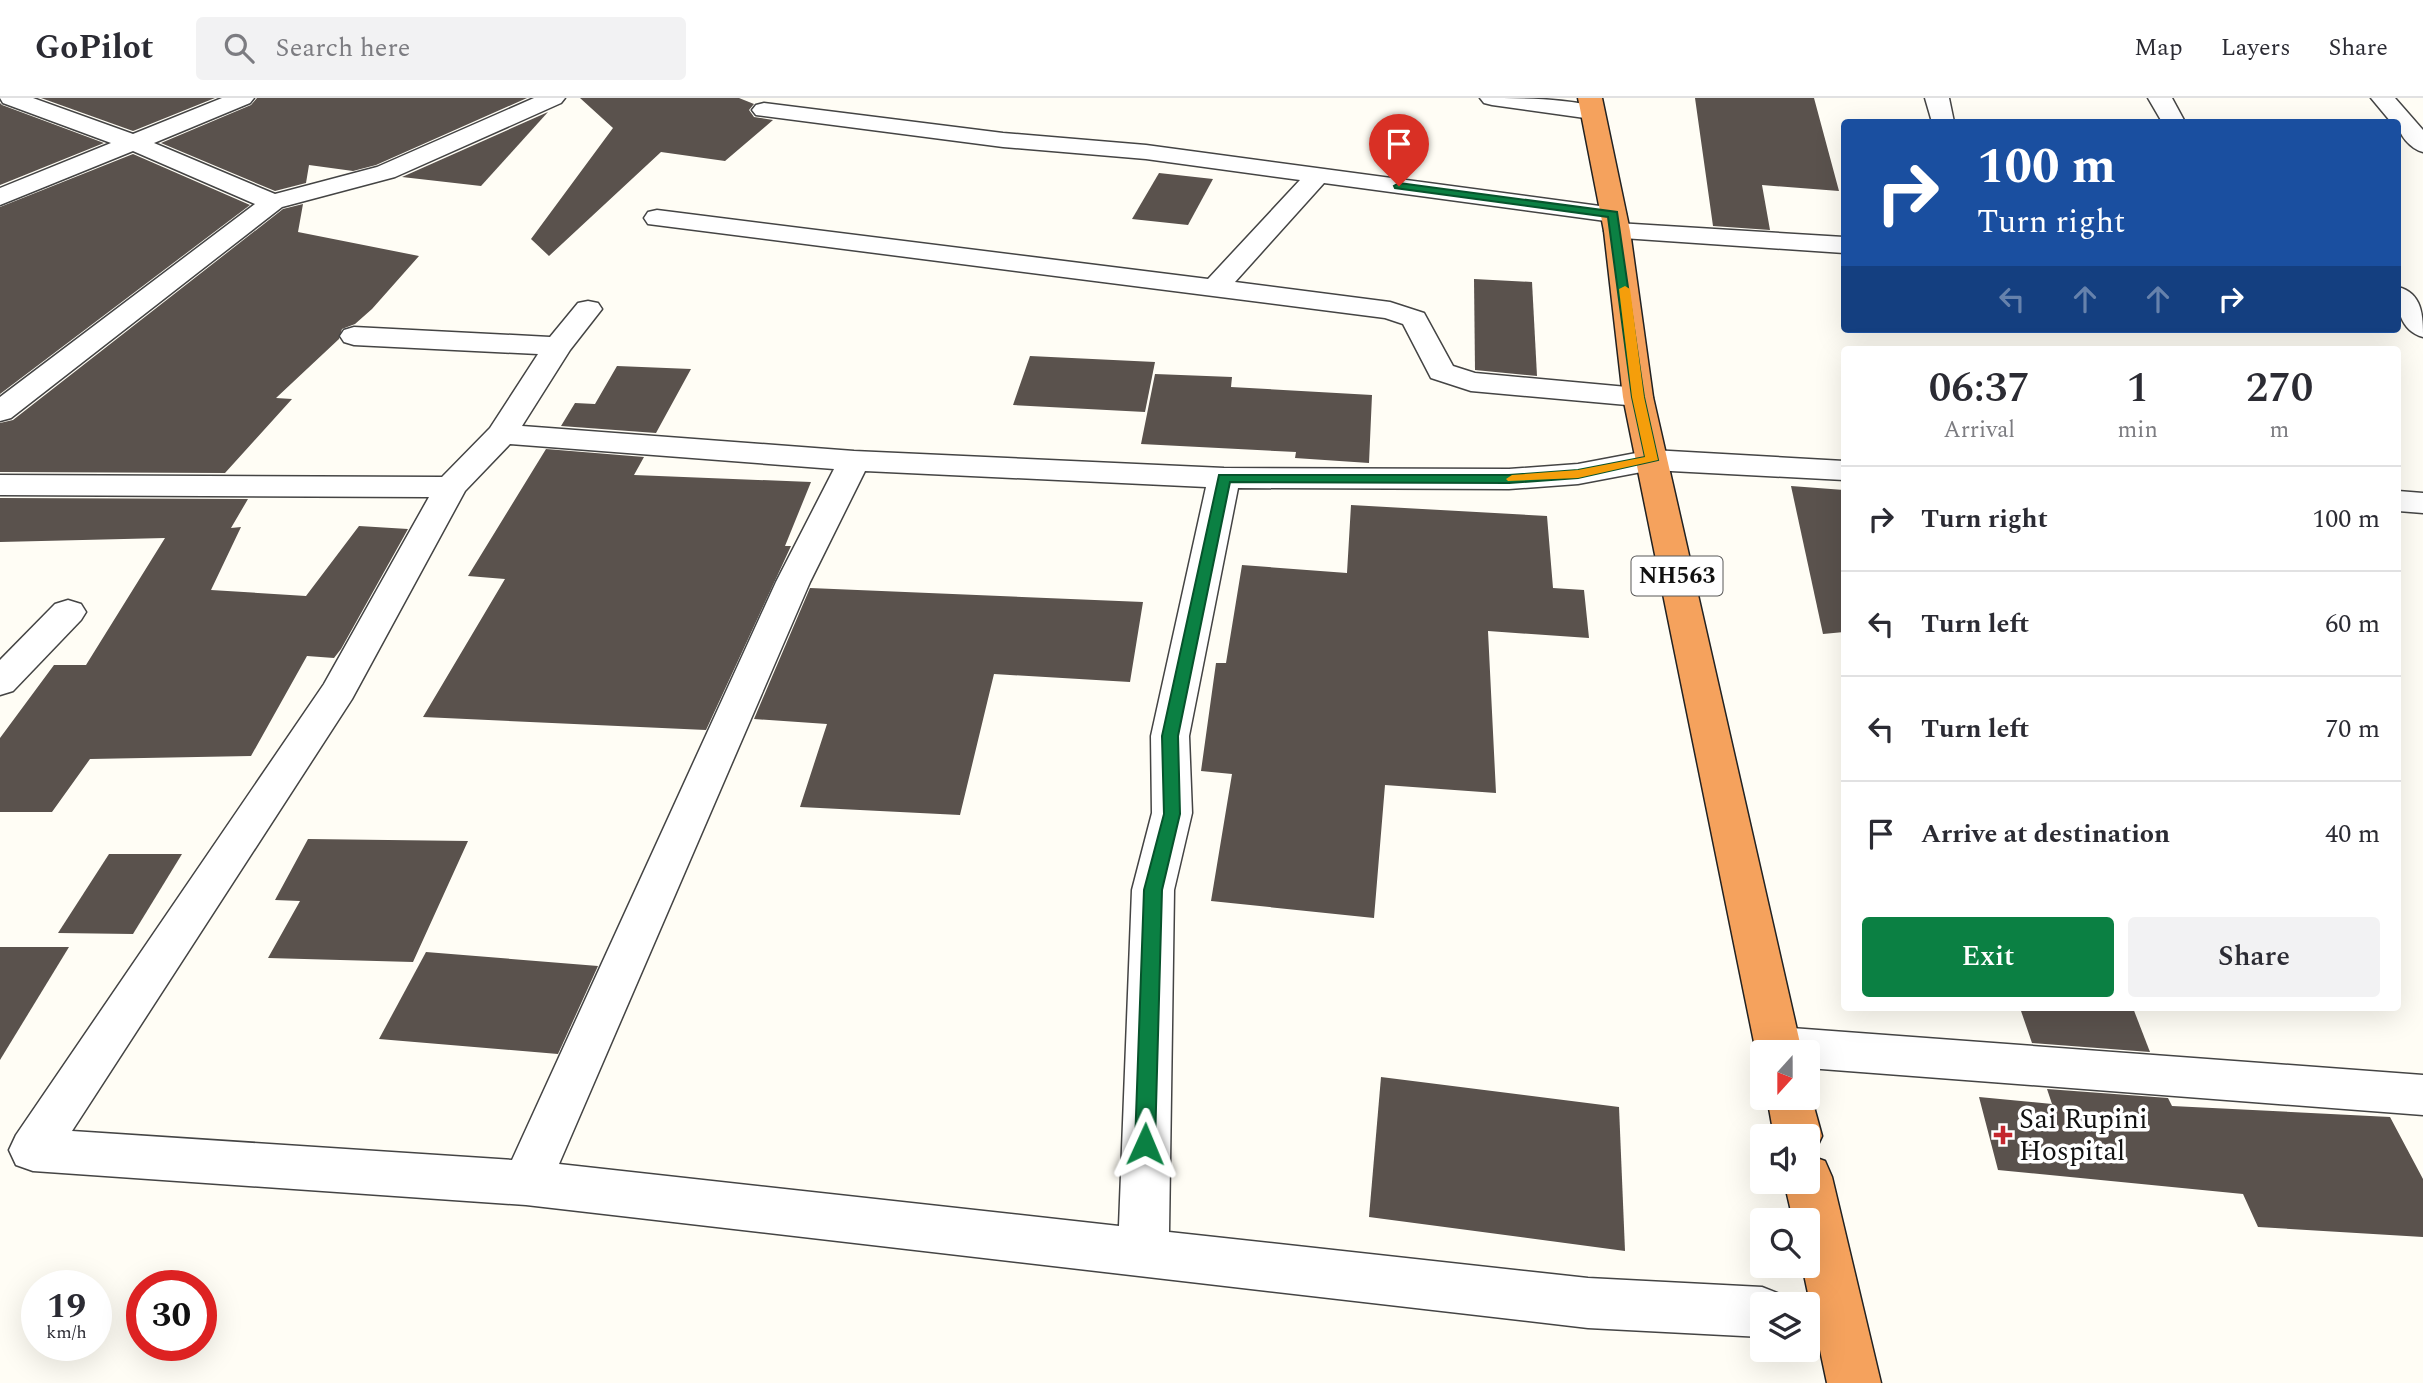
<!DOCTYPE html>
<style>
:root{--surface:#fff;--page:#f2f2f3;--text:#2b2b33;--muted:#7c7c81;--line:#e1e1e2;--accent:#0b8043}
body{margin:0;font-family:Spectral,serif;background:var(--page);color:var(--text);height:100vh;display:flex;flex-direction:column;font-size:26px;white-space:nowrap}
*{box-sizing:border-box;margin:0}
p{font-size:23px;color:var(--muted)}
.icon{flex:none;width:38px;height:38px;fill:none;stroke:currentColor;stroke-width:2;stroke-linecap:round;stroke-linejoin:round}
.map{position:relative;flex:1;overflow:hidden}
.drawer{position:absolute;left:1841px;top:248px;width:560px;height:665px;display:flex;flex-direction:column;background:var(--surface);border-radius:7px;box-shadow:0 7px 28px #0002}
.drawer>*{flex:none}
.hud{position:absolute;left:1841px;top:21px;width:560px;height:214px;border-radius:7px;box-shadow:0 7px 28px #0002;background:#1a4fa0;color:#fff;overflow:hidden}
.needle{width:46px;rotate:201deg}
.fabs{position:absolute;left:1750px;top:942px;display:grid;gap:14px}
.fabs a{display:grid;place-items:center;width:70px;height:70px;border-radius:7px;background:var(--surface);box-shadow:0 7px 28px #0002;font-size:35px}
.speed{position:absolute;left:21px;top:1172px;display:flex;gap:14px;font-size:35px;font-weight:700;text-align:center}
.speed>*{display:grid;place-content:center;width:91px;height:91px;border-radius:50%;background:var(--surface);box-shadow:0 7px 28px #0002;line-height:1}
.speed small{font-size:18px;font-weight:400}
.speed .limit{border:10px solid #d22;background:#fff;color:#111}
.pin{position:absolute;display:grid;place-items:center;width:60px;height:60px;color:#fff;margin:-72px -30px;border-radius:50% 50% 50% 0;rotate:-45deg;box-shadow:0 0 7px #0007}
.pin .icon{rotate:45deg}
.me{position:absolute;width:77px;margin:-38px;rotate:1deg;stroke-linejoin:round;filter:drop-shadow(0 0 5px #0008)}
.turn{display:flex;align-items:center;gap:24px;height:147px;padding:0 21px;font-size:32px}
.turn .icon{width:91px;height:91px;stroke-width:2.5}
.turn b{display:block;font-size:49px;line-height:60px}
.lanes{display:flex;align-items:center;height:66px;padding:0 21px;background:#0003;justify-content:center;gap:35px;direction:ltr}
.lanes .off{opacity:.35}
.eta{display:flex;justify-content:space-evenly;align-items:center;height:119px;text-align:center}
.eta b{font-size:42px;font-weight:600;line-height:49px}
.cta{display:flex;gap:14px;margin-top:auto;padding:14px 21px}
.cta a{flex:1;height:80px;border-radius:7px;background:var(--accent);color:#fff;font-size:28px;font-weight:600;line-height:80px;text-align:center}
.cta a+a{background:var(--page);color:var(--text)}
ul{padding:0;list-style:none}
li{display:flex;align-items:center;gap:21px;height:105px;padding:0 21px;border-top:2px solid var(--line)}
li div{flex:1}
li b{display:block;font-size:26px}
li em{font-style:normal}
header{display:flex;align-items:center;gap:42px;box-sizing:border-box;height:98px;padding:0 35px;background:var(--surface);border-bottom:2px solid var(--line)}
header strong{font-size:33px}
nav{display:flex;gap:38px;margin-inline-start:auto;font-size:24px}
.search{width:490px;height:63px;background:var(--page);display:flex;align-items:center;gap:18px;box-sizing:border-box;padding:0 24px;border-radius:7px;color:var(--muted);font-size:26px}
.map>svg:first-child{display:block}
.building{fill:#5a524d}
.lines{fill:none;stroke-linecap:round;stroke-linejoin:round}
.street-casing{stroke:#444;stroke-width:3}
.highway-casing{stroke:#222;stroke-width:3}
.street{fill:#fff;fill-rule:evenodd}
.highway{fill:#f5a25d;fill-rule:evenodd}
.route{fill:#0b8043;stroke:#07532c;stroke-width:2}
.slow{fill:#f59e0b}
.poi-dot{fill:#c4262e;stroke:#fff;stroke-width:2.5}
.labels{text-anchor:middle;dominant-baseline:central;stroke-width:7;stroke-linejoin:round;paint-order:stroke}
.shield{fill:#fff;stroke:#585858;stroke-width:2}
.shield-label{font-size:23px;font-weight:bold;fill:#111}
.near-poi-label{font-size:28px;fill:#111;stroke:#fff;text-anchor:start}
</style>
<header>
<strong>GoPilot</strong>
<div class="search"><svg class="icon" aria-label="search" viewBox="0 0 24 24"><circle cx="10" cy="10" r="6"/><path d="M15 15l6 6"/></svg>Search here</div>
<nav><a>Map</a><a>Layers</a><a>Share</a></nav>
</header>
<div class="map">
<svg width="2423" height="1285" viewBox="0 0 2423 1285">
<rect width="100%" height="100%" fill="#fffdf5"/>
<g class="building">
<polygon points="41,0 215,0 133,33"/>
<polygon points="257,0 527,0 376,67 353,73 309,67 306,85 275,93 161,45 251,7"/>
<polygon points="580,0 739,0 754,6 749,12 754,19 773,22 725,63 661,54 549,158 531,141 613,30"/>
<polygon points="1695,0 1814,0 1839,93 1762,87 1770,132 1713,128"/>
<polygon points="0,5 2,7 104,45 0,87"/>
<polygon points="548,14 481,88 402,79"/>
<polygon points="133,56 250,107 0,296 0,109"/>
<polygon points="1159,75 1213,81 1188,127 1132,121"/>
<polygon points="303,106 298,134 419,158 372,211 355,226 342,231 339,241 276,300 292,301 225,375 0,374 0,325 13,322 283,111"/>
<polygon points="1474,181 1532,184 1537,278 1475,272"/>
<polygon points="1030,258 1155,264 1145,314 1013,307"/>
<polygon points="617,268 691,271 656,335 561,328 575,305 595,306"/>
<polygon points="1155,276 1232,279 1231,289 1372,297 1369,365 1295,360 1296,354 1141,346"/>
<polygon points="546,351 644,359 634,377 811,384 785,448 791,448 706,632 423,619 505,481 468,478"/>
<polygon points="1791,388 1844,392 1844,534 1823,536"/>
<polygon points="0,400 248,401 231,430 241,429 211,492 306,498 359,428 408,431 341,551 334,560 307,558 251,658 90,661 52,714 0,714 0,640 54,567 86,567 165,440 0,444"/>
<polygon points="1351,407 1547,418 1553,490 1584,492 1589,540 1488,533 1496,695 1385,687 1374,820 1211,803 1232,676 1201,673 1216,565 1226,565 1242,467 1347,475"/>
<polygon points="810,490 1143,504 1130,584 994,576 960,717 800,709 827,626 754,621"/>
<polygon points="308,741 468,743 413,864 268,860 300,803 275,802"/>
<polygon points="109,756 182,756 133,836 58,835"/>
<polygon points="0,849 69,849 0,962"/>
<polygon points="426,854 598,868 558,956 379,941"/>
<polygon points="2020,910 2133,910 2150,954 2032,945"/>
<polygon points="1381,979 1619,1009 1625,1153 1369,1119"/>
<polygon points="2047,991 2168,1000 2172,1008 2390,1019 2423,1081 2423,1139 2258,1129 2243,1096 1998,1072 1979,999 2052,1006"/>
</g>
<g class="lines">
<g class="street-casing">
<g id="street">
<polygon points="0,0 33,0 133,36 222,0 254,0 250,5 154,45 275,96 377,69 534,0 565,0 561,5 395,79 282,109 11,320 0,323 0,299 255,106 133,53 0,107 0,90 111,45 3,5"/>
<path d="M 1480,0 C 1521,0 1561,0 1600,9 L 1604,14 L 1600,19 L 1592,21 L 1492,7 L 1484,5 Z"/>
<polygon points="1925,0 1949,0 1954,24 1932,24"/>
<polygon points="2148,0 2172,0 2185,24 2162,24"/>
<path d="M 2371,0 L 2395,0 L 2423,32 L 2423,54 C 2411,51 2398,37 2398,24 L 2391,24 Z"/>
<polygon points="764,5 1003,35 1146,47 1622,111 1626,116 1622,121 1613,124 1324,85 1235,184 1390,204 1424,215 1453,268 1475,275 1638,290 1649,293 1653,299 1649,305 1638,308 1471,293 1431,280 1403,226 1385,220 648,126 644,120 648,114 657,112 1208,181 1300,82 1146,61 1003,49 756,17 752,12 756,7"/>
<polygon points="1617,125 1844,139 1844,155 1608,139 1604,133 1608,127"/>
<path d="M 2398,189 C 2422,195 2423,217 2423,239 C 2400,233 2396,209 2398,189 Z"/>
<path d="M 588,203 L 598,205 L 602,211 L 570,252 L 522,328 L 854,353 L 1224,370 L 1509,371 L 1578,366 L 1652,352 L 1844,363 L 1844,382 L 1652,372 L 1578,386 L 1509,391 L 1238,390 L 1189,638 L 1192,715 L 1174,792 L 1169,1134 L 1588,1180 L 1762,1189 L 1780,1196 L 1785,1206 L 1762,1206 L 1762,1239 L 1588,1230 L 526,1107 L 33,1073 L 16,1067 L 9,1052 L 16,1037 L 324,586 L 429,399 L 0,397 L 0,377 L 442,379 L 490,330 L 538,256 L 354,247 L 344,244 L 340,238 L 344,232 L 354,229 L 550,239 L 578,205 ZM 510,346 L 834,371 L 776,484 L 512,1062 L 72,1033 L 352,601 L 465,393 ZM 865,373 L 1206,389 L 1151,638 L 1152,715 L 1132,792 L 1119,1128 L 559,1066 L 810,484 Z"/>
<polygon points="2398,393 2423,395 2423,415 2398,413"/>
<polygon points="68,502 81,506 86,514 81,522 13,593 0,597 0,562 55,506"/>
<polygon points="1778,929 2423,977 2423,1017 1808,970 1808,954 1762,954 1762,962 1755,948 1762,934"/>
</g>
</g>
<g class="highway-casing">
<g id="highway">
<polygon points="1578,0 1602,0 1630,133 1653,299 1802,954 1762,954 1762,967 1756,954 1623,299 1604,133"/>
<polygon points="1808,987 1822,1038 1815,1053 1808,1056 1808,1038 1774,1038 1767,999 1808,999"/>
<polygon points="1808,1057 1825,1063 1832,1079 1881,1285 1827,1285 1802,1167 1808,1167 1808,1122 1793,1122 1784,1083 1808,1083"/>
</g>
</g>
<use href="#street" class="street"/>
<use href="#highway" class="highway"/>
</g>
<polygon class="route" points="1399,85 1617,114 1644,299 1658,362 1578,380 1509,385 1230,384 1178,638 1180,716 1162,792 1155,1046 1152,1053 1145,1055 1138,1053 1135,1046 1144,792 1164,716 1162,638 1219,377 1509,377 1578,372 1645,359 1632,299 1608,119 1395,90 1394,88"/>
<polygon class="slow" points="1625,188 1630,191 1644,299 1658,362 1578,380 1508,383 1506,381 1512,377 1578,372 1645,359 1632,299 1619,191"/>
<path class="poi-dot" d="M1999.5 1026.5h7v7h7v7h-7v7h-7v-7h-7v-7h7z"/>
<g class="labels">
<rect class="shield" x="1631.5" y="458.5" width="91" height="39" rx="5"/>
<g class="shield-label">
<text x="1677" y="478">NH563</text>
</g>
<g class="near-poi-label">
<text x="2019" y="1021">Sai Rupini<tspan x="2019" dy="32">Hospital</tspan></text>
</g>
</g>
</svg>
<div class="fabs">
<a><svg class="needle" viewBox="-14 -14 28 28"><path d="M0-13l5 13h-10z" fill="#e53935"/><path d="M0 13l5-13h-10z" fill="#7c7c81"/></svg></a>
<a><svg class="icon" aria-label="sound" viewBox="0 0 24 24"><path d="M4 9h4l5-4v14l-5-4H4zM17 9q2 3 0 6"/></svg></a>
<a><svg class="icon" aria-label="search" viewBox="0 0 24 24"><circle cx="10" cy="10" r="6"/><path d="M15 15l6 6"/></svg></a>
<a><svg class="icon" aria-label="layers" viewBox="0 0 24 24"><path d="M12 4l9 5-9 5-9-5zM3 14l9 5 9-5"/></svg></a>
</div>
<div class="speed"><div>19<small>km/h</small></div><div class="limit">30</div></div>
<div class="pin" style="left:1399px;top:88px;background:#d93025"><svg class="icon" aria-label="arrive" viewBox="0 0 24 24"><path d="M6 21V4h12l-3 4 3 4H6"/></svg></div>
<svg class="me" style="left:1145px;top:1046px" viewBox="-20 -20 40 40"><path d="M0-17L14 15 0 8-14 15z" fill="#0b8043" stroke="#fff" stroke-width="4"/></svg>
<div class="hud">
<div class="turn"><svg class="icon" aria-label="right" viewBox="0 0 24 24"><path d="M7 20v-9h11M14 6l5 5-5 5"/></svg><div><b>100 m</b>Turn right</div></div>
<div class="lanes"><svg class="icon off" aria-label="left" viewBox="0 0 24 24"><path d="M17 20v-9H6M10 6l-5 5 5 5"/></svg><svg class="icon off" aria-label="ahead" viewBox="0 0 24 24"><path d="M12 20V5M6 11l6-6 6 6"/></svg><svg class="icon off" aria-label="ahead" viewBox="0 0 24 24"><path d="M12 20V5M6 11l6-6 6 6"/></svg><svg class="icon" aria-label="right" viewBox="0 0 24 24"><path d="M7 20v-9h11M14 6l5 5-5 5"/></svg></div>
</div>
<section class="drawer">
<div class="eta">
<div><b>06:37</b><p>Arrival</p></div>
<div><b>1</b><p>min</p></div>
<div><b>270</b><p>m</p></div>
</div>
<ul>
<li><svg class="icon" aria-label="right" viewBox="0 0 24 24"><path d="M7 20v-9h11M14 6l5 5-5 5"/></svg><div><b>Turn right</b></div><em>100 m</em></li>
<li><svg class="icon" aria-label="left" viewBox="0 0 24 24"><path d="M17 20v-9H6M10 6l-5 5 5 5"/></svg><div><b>Turn left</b></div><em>60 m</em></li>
<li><svg class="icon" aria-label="left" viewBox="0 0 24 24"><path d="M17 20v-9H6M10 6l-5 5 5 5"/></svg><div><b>Turn left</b></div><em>70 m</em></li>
<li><svg class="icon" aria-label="arrive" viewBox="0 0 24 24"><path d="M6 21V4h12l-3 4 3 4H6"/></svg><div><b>Arrive at destination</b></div><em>40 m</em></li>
</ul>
<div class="cta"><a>Exit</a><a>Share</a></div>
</section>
</div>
